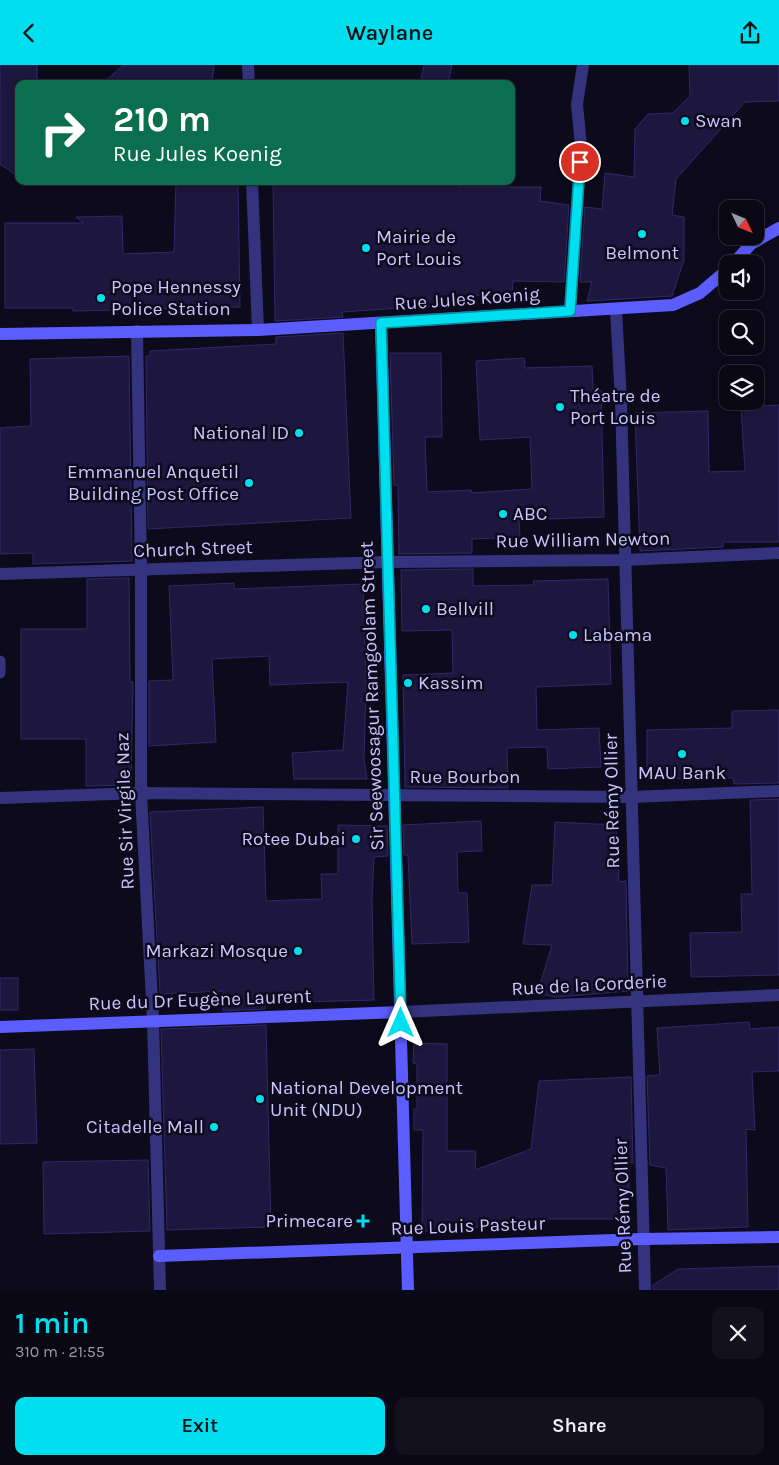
<!DOCTYPE html>
<meta charset="utf-8">
<style>
:root{--surface:#0a0815;--page:#13111e;--text:#f1f3f6;--muted:#999aa0;--line:#2a2934;--accent:#00dff0}
body{margin:0;font-family:Karla,sans-serif;background:var(--page);color:var(--text);height:100vh;display:flex;flex-direction:column;font-size:19px;white-space:nowrap}
*{box-sizing:border-box;margin:0}
p{font-size:16px;color:var(--muted)}
.icon{flex:none;width:28px;height:28px;fill:none;stroke:currentColor;stroke-width:2;stroke-linecap:round;stroke-linejoin:round}
.map{position:relative;height:1225px;overflow:hidden}
.side{display:flex;flex-direction:column;background:var(--surface);flex:1}
.side>*{flex:none}
.hud{position:absolute;left:15px;top:15px;width:500px;height:105px;border-radius:10px;box-shadow:0 2px 8px #0003,0 0 0 1px var(--line);background:#0b6e4f;color:#fff;overflow:hidden}
.needle{width:32px;rotate:133deg}
.controls{position:absolute;left:719px;top:135px;display:grid;gap:10px}
.controls a{display:grid;place-items:center;width:45px;height:45px;border-radius:10px;background:var(--surface);box-shadow:0 2px 8px #0003,0 0 0 1px var(--line);font-size:25px}
.pin{position:absolute;display:grid;place-items:center;width:42px;height:42px;color:#fff;margin:-21px;border:2px solid #fff;border-radius:50%;box-shadow:0 1px 5px #0007}
.me{position:absolute;width:55px;margin:-28px;rotate:0deg;stroke-linejoin:round;filter:drop-shadow(0 0 4px #0008)}
.turn{display:flex;align-items:center;gap:18px;height:105px;padding:0 15px;font-size:22px}
.turn .icon{width:65px;height:65px;stroke-width:2.5}
.turn b{display:block;font-size:35px;line-height:42px}
.round{display:grid;place-items:center;flex:none;width:52px;height:52px;border-radius:10px;background:var(--page)}
.headline{display:flex;align-items:center;justify-content:space-between;height:85px;padding:0 15px}
h1{font-size:30px;font-weight:600;line-height:38px;color:var(--accent)}
.action{display:flex;gap:10px;margin-top:auto;padding:10px 15px}
.action a{flex:1;height:58px;border-radius:10px;background:var(--accent);color:#111;font-size:20px;font-weight:600;line-height:58px;text-align:center}
.action a+a{background:var(--page);color:var(--text)}
header{display:flex;justify-content:space-between;align-items:center;height:65px;padding:0 15px;background:var(--accent);color:#111;font-size:22px;font-weight:600}
.map>svg:first-child{display:block}
.building{fill:#1d163e;stroke:#32276b}
.lines{fill:none;stroke-linecap:round;stroke-linejoin:round}
.lane{stroke:#34337d;stroke-width:11}
.street{stroke:#34337d;stroke-width:12}
.secondary{stroke:#5c5dff;stroke-width:12}
.route-casing{stroke:#00919c;stroke-width:12}
.route{stroke:#00dff0;stroke-width:9}
.poi-dot{fill:#00dff0;stroke:#0d0a1c;stroke-width:2}
.labels{text-anchor:middle;dominant-baseline:central;stroke-width:5;stroke-linejoin:round;paint-order:stroke}
.poi-label{font-size:19px;fill:#cac5ff;stroke:#0d0a1c;text-anchor:start}
.street-label{font-size:19px;fill:#cac5ff;stroke:#0d0a1c}
</style>
<header><svg class="icon" aria-label="back" viewBox="0 0 24 24"><path d="M15 5l-7 7 7 7"/></svg>Waylane<svg class="icon" aria-label="share" viewBox="0 0 24 24"><path d="M12 15V3M7 8l5-5 5 5M5 13v7h14v-7"/></svg></header>
<div class="map">
<svg width="779" height="1225" viewBox="0 0 779 1225">
<rect width="100%" height="100%" fill="#0d0a1c"/>
<g class="building">
<polygon points="0,0 37,0 37,19 19,19 19,112 0,99"/>
<polygon points="123,0 214,0 212,19 102,19"/>
<polygon points="424,0 452,0 448,19 420,19"/>
<polygon points="689,0 779,0 779,36 745,37 676,114 672,150 684,152 684,195 672,231 587,236 592,217 580,217 585,142 602,144 605,108 634,112 635,64 648,49 673,48 690,31"/>
<polygon points="176,116 238,116 240,242 73,246 73,243 5,243 5,158 84,158 76,152 122,151 123,189 174,187"/>
<polygon points="273,116 460,116 459,122 541,122 540,136 569,140 564,217 513,216 512,229 457,231 457,239 342,247 343,252 275,256"/>
<polygon points="343,268 351,453 148,464 146,291 150,291 150,286 276,279 276,272"/>
<polygon points="390,288 441,288 442,372 425,372 427,427 471,425 471,428 532,424 530,372 480,375 476,296 524,293 525,303 592,301 593,324 601,324 604,452 519,455 520,472 472,474 472,488 399,489 398,420 394,420"/>
<polygon points="129,291 132,496 33,499 33,488 0,489 0,363 31,361 30,294"/>
<polygon points="779,340 779,477 723,477 723,482 640,486 635,348 708,346 709,407 745,406 741,342"/>
<polygon points="473,504 473,521 534,520 533,516 608,514 611,619 536,622 537,665 599,663 601,702 548,704 547,682 507,683 508,723 405,722 403,610 453,608 452,565 402,566 401,505"/>
<polygon points="129,513 130,617 133,617 131,720 86,721 86,674 21,674 21,564 87,564 87,514"/>
<polygon points="234,518 234,524 363,519 366,617 364,695 367,714 294,714 292,688 343,685 348,617 270,620 269,591 212,594 216,677 149,681 149,616 173,615 169,521"/>
<polygon points="779,645 779,718 734,719 733,713 647,714 647,665 732,663 732,646"/>
<polygon points="779,734 779,910 691,912 690,868 742,867 741,829 752,829 750,735"/>
<polygon points="263,742 266,836 322,834 321,809 338,809 338,760 387,761 388,791 374,792 372,833 374,935 265,938 265,944 223,946 223,926 160,929 150,747"/>
<polygon points="481,756 482,786 457,787 458,828 467,828 469,877 412,879 408,790 404,790 403,760"/>
<polygon points="555,757 616,760 619,817 626,816 628,926 557,932 537,929 552,880 523,879 532,820 552,820"/>
<rect x="0" y="913" width="18" height="32"/>
<polygon points="749,957 750,964 779,962 779,1006 752,1007 755,1065 746,1064 748,1162 668,1165 666,1103 650,1100 647,1011 660,1010 657,963"/>
<polygon points="266,960 271,1162 167,1165 161,964"/>
<polygon points="414,978 447,979 447,1086 476,1086 475,1105 531,1084 539,1016 631,1012 633,1098 629,1097 629,1154 536,1154 537,1162 475,1162 475,1166 422,1166 423,1065 414,1065 414,1044 417,1044 417,999 413,998"/>
<polygon points="34,984 37,1078 0,1079 0,985"/>
<polygon points="148,1095 150,1166 44,1169 43,1097"/>
<polygon points="779,1201 779,1225 653,1225 653,1220 678,1204"/>
</g>
<g class="lines">
<polyline class="lane" points="0,596 0,608"/>
<g class="street">
<polyline points="248,0 249,19"/>
<polyline points="252,116 258,265"/>
<polyline points="570,245 581,81 577,39 583,0"/>
<polyline points="616,245 621,336 645,1225"/>
<polyline points="137,266 141,504 141,728 153,955 160,1225"/>
<polyline points="0,509 387,497 625,495 779,488"/>
<polyline points="0,733 141,728 631,732 779,726"/>
<polyline points="401,947 779,930"/>
</g>
<g class="secondary">
<polyline points="733,199 751,179 779,163"/>
<polyline points="381,259 408,1225"/>
<polyline points="0,269 258,265 673,240 700,228 728,204"/>
<polyline points="0,962 401,947"/>
<polyline points="159,1191 642,1174 779,1172"/>
</g>
</g>
<g class="lines">
<g class="route-casing">
<polyline id="route" points="401,958 381,258 570,246 580,97"/>
</g>
<use href="#route" class="route"/>
</g>
<g class="poi-dot">
<circle cx="685" cy="56" r="5"/>
<circle cx="642" cy="169" r="5"/>
<circle cx="366" cy="183" r="5"/>
<circle cx="101" cy="233" r="5"/>
<circle cx="560" cy="342" r="5"/>
<circle cx="299" cy="368" r="5"/>
<circle cx="249" cy="418" r="5"/>
<circle cx="503" cy="449" r="5"/>
<circle cx="426" cy="544" r="5"/>
<circle cx="573" cy="570" r="5"/>
<circle cx="408" cy="618" r="5"/>
<circle cx="682" cy="689" r="5"/>
<circle cx="356" cy="774" r="5"/>
<circle cx="298" cy="886" r="5"/>
<circle cx="260" cy="1034" r="5"/>
<circle cx="214" cy="1062" r="5"/>
<path d="M360.5 1148.5h5v5h5v5h-5v5h-5v-5h-5v-5h5z"/>
</g>
<g class="labels">
<g class="poi-label">
<text x="695" y="56">Swan</text>
<text x="376" y="172">Mairie de<tspan x="376" dy="22">Port Louis</tspan></text>
<text x="642" y="188" text-anchor="middle">Belmont</text>
<text x="111" y="222">Pope Hennessy<tspan x="111" dy="22">Police Station</tspan></text>
<text x="570" y="331">Théatre de<tspan x="570" dy="22">Port Louis</tspan></text>
<text x="289" y="368" text-anchor="end">National ID</text>
<text x="239" y="407" text-anchor="end">Emmanuel Anquetil<tspan x="239" dy="22">Building Post Office</tspan></text>
<text x="513" y="449">ABC</text>
<text x="436" y="544">Bellvill</text>
<text x="583" y="570">Labama</text>
<text x="418" y="618">Kassim</text>
<text x="682" y="708" text-anchor="middle">MAU Bank</text>
<text x="346" y="774" text-anchor="end">Rotee Dubai</text>
<text x="288" y="886" text-anchor="end">Markazi Mosque</text>
<text x="270" y="1023">National Development<tspan x="270" dy="22">Unit (NDU)</tspan></text>
<text x="204" y="1062" text-anchor="end">Citadelle Mall</text>
<text x="353" y="1156" text-anchor="end">Primecare</text>
</g>
<g class="street-label">
<text transform="translate(467 234) rotate(-4)">Rue Jules Koenig</text>
<text transform="translate(583 475) rotate(-1)">Rue William Newton</text>
<text transform="translate(193 484) rotate(-2)">Church Street</text>
<text transform="translate(372 631) rotate(-92)">Sir Seewoosagur Ramgoolam Street</text>
<text x="465" y="712">Rue Bourbon</text>
<text transform="translate(612 736) rotate(-91)">Rue Rémy Ollier</text>
<text transform="translate(125 746) rotate(-92)">Rue Sir Virgile Naz</text>
<text transform="translate(589 920) rotate(-3)">Rue de la Corderie</text>
<text transform="translate(200 935) rotate(-2)">Rue du Dr Eugène Laurent</text>
<text transform="translate(623 1141) rotate(-92)">Rue Rémy Ollier</text>
<text transform="translate(468 1161) rotate(-2)">Rue Louis Pasteur</text>
</g>
</g>
</svg>
<div class="controls">
<a><svg class="needle" viewBox="-14 -14 28 28"><path d="M0-13l5 13h-10z" fill="#e53935"/><path d="M0 13l5-13h-10z" fill="#999aa0"/></svg></a>
<a><svg class="icon" aria-label="sound" viewBox="0 0 24 24"><path d="M4 9h4l5-4v14l-5-4H4zM17 9q2 3 0 6"/></svg></a>
<a><svg class="icon" aria-label="search" viewBox="0 0 24 24"><circle cx="10" cy="10" r="6"/><path d="M15 15l6 6"/></svg></a>
<a><svg class="icon" aria-label="layers" viewBox="0 0 24 24"><path d="M12 4l9 5-9 5-9-5zM3 14l9 5 9-5"/></svg></a>
</div>
<div class="pin" style="left:580px;top:97px;background:#d93025"><svg class="icon" aria-label="arrive" viewBox="0 0 24 24"><path d="M6 21V4h12l-3 4 3 4H6"/></svg></div>
<svg class="me" style="left:401px;top:958px" viewBox="-20 -20 40 40"><path d="M0-17L14 15 0 8-14 15z" fill="#00dff0" stroke="#fff" stroke-width="4"/></svg>
<div class="hud">
<div class="turn"><svg class="icon" aria-label="right" viewBox="0 0 24 24"><path d="M7 20v-9h11M14 6l5 5-5 5"/></svg><div><b>210 m</b>Rue Jules Koenig</div></div>
</div>
</div>
<section class="side">
<div class="headline"><div><h1>1 min</h1><p>310 m · 21:55</p></div><a class="round"><svg class="icon" aria-label="close" viewBox="0 0 24 24"><path d="M6 6l12 12M18 6L6 18"/></svg></a></div>
<div class="action"><a>Exit</a><a>Share</a></div>
</section>
